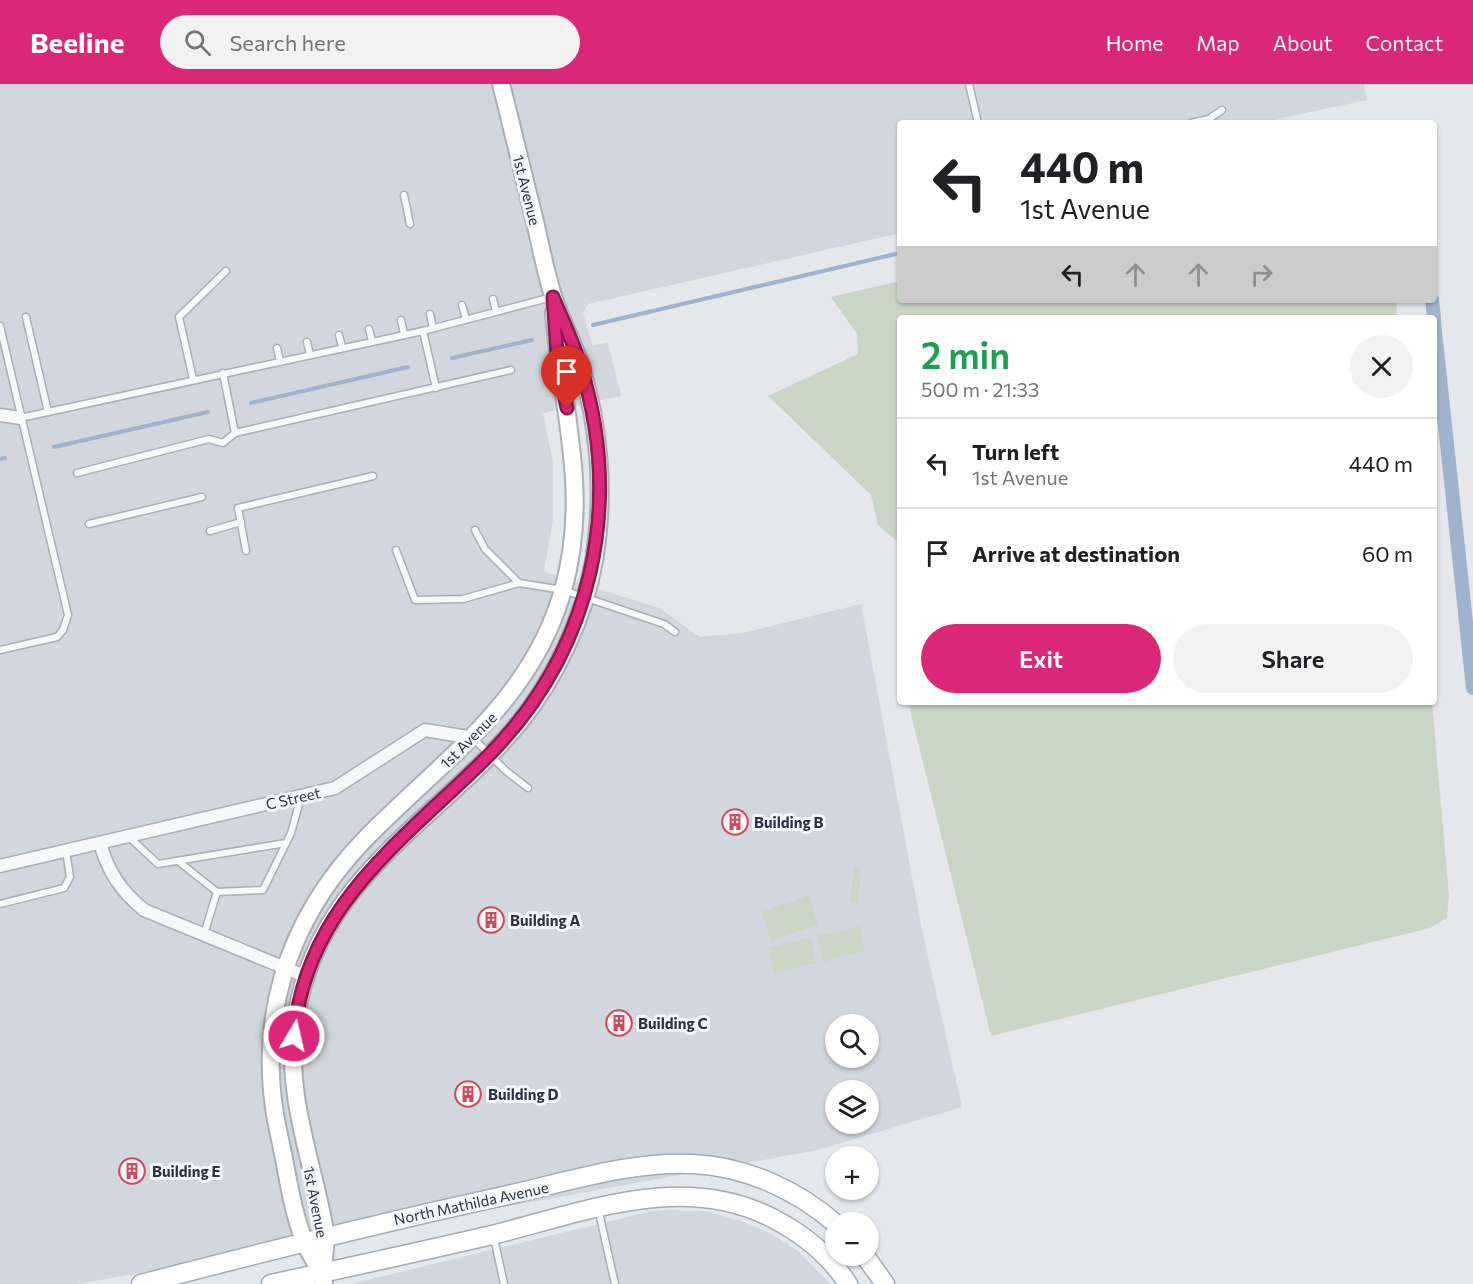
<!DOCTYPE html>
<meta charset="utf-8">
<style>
:root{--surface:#fff;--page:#f2f2f2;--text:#202124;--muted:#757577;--line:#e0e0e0;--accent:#db2777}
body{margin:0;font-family:Commissioner,sans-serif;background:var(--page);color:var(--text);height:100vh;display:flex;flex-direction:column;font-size:22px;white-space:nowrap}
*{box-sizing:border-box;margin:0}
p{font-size:20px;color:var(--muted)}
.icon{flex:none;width:33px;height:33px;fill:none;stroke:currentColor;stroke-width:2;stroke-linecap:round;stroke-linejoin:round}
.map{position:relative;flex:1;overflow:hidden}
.panel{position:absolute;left:897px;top:231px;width:540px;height:390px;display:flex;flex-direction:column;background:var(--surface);border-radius:6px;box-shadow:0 2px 4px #0004}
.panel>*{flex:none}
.hud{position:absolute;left:897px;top:36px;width:540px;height:183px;border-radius:6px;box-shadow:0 2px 4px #0004;background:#fff;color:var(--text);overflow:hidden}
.fabs{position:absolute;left:825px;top:930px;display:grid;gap:12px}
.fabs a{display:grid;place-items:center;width:54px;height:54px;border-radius:50%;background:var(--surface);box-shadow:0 2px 4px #0004;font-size:30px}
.pin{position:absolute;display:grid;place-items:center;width:51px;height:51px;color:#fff;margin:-62px -26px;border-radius:50% 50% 50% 0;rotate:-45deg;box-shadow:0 0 6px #0007}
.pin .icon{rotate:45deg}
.me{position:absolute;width:66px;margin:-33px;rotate:9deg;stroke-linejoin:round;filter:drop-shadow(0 0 4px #0008)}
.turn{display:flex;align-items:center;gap:21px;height:126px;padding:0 24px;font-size:27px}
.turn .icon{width:78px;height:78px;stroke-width:2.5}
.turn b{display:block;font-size:42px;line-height:51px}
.lanes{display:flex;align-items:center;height:57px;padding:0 24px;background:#0003;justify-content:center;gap:30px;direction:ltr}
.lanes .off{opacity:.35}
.round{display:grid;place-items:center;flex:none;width:63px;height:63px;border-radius:32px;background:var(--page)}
.summary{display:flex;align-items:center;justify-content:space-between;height:102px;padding:0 24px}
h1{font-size:36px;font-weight:600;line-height:45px;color:#1e9e55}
.cta{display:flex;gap:12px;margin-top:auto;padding:12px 24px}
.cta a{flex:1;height:69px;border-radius:36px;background:var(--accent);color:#fff;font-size:24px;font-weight:600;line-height:69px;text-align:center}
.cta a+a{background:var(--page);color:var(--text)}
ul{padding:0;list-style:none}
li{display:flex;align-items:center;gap:18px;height:90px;padding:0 24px;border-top:2px solid var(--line)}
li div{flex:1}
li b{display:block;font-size:22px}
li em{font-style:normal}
header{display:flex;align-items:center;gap:36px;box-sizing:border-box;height:84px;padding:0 30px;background:var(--accent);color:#fff}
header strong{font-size:28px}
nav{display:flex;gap:33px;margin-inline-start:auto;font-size:21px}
.search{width:420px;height:54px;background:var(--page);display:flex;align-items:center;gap:15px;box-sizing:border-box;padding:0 21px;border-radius:33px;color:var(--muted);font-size:22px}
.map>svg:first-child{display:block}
.built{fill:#d2d6de;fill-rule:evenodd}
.green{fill:#c9d6c5}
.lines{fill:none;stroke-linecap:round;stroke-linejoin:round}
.stream{stroke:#9fb4cc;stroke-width:4}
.canal{stroke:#9fb4cc;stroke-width:14}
.lane-casing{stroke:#a9aeb7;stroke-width:9}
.street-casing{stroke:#a9aeb7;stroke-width:15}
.secondary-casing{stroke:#a9aeb7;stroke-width:20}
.primary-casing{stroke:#a3abb8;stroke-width:21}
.lane{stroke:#f7f8fa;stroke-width:6}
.street{stroke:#f7f8fa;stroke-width:12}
.secondary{stroke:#fff;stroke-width:16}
.primary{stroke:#fff;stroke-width:18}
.route-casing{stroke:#8e194d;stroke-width:15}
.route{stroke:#db2777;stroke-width:10}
.labels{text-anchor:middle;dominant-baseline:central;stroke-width:6;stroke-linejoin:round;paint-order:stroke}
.street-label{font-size:15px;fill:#2b3445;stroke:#f4f6f9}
.poi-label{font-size:15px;font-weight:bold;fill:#2b3445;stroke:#f4f6f9;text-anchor:start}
</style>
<header>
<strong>Beeline</strong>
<div class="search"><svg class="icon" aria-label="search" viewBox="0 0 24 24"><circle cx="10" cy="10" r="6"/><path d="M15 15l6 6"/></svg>Search here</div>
<nav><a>Home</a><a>Map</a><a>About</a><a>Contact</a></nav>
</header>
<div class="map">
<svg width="1473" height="1200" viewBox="0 0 1473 1200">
<rect width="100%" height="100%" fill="#e4e7ec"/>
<g class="built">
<path d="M 0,0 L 1364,0 L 1367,16 L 1260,39 L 900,39 L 900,149 L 588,220 L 583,229 L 592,261 L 608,259 L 621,312 L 543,329 L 553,379 L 553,435 L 544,488 L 659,524 L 700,553 L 743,549 L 861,520 L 922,846 L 962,1023 L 818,1066 L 78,1200 L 0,1200 ZM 836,940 L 868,940 L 868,974 L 836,974 ZM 836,1006 L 868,1006 L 868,1040 L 836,1040 Z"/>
<polygon points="656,1126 706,1127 744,1138 770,1149 798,1167 830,1200 351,1200"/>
</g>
<g class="green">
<polygon points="900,197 900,216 1396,216 1397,234 900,234 900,460 878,441 871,411 768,312 858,270 857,250 831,213"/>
<polygon points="908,618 1432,618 1449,812 1447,834 1430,844 991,952"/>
<polygon points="854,782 861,784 858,819 850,819"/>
<polygon points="809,812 818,841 771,856 762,828"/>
<polygon points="860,842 865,867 823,878 817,852"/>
<polygon points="811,853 816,879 774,889 768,864"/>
</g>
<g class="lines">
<g class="stream">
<polyline points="593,241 900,169"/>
<polyline points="452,274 532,256"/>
<polyline points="251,319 408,283"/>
<polyline points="54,363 208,328"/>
<polyline points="0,375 5,374"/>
</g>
<g class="canal">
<polyline points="1432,216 1434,234"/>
<polyline points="1434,238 1473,604"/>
</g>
<g class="lane-casing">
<g id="lane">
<polyline points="969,0 978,39"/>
<polyline points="1191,39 1209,35 1222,26"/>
<polyline points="404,111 410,140"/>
<polyline points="493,215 496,227"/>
<polyline points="462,221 466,235"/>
<polyline points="430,230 433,244"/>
<polyline points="26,233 48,328"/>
<polyline points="401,236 404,250"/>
<polyline points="0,242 68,531 63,546 57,553 0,566"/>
<polyline points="369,245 372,257"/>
<polyline points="423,247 436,304"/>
<polyline points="339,251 342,263"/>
<polyline points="307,258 310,271"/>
<polyline points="277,264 280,277"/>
<polyline points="223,289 235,349"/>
<polyline points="193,295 179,233 226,187"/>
<polyline points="20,334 423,247 552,213"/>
<polyline points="77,389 209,355 223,359 235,349 511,286"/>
<polyline points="89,440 202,413"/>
<polyline points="475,446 485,465 519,499 563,506 664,540 675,548"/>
<polyline points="210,447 241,438"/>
<polyline points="396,466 415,516 463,515 519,499"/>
<polyline points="246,467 238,424 373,392"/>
<polyline points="473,654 506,687 528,704"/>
<polyline points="129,753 158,780 286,759"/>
<polyline points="178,777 217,808"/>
<polyline points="0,820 64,804 70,793 66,767"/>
<polyline points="204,850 217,808 263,806 291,749 301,713"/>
<polyline points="598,1124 615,1200"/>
<polyline points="494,1154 504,1200"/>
</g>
</g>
<g class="street-casing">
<g id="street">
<polyline points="0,331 20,334"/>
<path d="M 100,759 C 108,788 121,807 144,826 L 307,893"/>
<polyline points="0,782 335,704 425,646 473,654"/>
</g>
</g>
<g class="secondary-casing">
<g id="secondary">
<path d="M 322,1189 C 316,1179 308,1168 304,1156 C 291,1124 287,1085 279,1051 C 254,940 286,837 365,755 C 442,676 531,619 563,506 C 591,407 561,325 554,228"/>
<path d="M 324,1200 C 321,1182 327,1165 325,1147 C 313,1077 285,1012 295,939 C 315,793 436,740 520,638 C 556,593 584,533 594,477 C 605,412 600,342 580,280 C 573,257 560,235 553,212 C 546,189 541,165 536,142 C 524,94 513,47 501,0"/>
</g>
</g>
<g class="primary-casing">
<g id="primary">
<polyline points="865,1172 885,1200"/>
<path d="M 141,1200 C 263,1168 385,1138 508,1111 C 567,1098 631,1077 692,1080 C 744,1082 796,1105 836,1140"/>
<path d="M 271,1200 C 345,1184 419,1168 492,1151 C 585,1128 683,1087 774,1135 C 803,1150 830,1172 848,1200"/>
</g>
</g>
<use href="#lane" class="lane"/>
<use href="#street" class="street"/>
<use href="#secondary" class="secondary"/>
<use href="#primary" class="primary"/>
</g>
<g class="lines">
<g class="route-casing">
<path id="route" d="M 294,952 C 305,820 406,755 490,670 C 593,565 624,420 580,280 C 573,257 562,235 553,213 L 558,283 L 567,324"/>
</g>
<use href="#route" class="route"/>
</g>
<defs>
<g id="building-ring" transform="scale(1.35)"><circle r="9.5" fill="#f4f6f9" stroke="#d1495b" stroke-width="1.5"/><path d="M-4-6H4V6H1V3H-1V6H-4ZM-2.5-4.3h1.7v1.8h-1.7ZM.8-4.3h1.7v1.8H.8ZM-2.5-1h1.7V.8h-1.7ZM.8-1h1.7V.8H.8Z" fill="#d1495b"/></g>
</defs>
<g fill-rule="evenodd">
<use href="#building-ring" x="735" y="738"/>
<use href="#building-ring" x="491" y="836"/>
<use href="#building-ring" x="619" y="939"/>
<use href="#building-ring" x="468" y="1010"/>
<use href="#building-ring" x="132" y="1087"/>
</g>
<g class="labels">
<g class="street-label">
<text transform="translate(527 106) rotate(76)">1st Avenue</text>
<text transform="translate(468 656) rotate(-45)">1st Avenue</text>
<text transform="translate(293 714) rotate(-13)">C Street</text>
<text transform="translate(316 1118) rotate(79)">1st Avenue</text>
<text transform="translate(471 1119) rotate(-12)">North Mathilda Avenue</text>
</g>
<g class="poi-label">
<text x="754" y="738">Building B</text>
<text x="510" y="836">Building A</text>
<text x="638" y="939">Building C</text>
<text x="488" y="1010">Building D</text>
<text x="152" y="1087">Building E</text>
</g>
</g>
</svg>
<div class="fabs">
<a><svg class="icon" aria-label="search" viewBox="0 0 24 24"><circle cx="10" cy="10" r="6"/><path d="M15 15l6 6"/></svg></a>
<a><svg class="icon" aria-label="layers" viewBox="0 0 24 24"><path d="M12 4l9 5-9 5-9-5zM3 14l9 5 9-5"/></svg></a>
<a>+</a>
<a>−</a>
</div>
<div class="pin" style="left:567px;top:324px;background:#d93025"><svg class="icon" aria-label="arrive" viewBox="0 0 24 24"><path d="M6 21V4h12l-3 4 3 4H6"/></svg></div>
<svg class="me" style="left:294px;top:952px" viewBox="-20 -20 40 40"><circle r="17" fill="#db2777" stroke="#fff" stroke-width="3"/><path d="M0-11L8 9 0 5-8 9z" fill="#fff"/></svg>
<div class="hud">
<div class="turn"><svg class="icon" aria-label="left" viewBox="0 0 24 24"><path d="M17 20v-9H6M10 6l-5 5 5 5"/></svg><div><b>440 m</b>1st Avenue</div></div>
<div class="lanes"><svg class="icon" aria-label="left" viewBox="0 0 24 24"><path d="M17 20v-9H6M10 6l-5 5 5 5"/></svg><svg class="icon off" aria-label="ahead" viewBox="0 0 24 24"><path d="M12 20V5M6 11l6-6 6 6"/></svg><svg class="icon off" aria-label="ahead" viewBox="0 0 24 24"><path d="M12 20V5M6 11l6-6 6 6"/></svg><svg class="icon off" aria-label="right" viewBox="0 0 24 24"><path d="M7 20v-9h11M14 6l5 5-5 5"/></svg></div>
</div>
<section class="panel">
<div class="summary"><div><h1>2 min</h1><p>500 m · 21:33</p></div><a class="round"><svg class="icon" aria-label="close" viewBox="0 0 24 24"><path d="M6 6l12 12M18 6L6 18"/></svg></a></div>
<ul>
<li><svg class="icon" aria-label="left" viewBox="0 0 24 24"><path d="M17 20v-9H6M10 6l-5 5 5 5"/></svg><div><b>Turn left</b><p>1st Avenue</p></div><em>440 m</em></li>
<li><svg class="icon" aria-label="arrive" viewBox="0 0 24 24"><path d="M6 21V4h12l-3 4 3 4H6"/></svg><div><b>Arrive at destination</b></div><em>60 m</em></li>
</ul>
<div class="cta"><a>Exit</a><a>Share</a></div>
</section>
</div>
